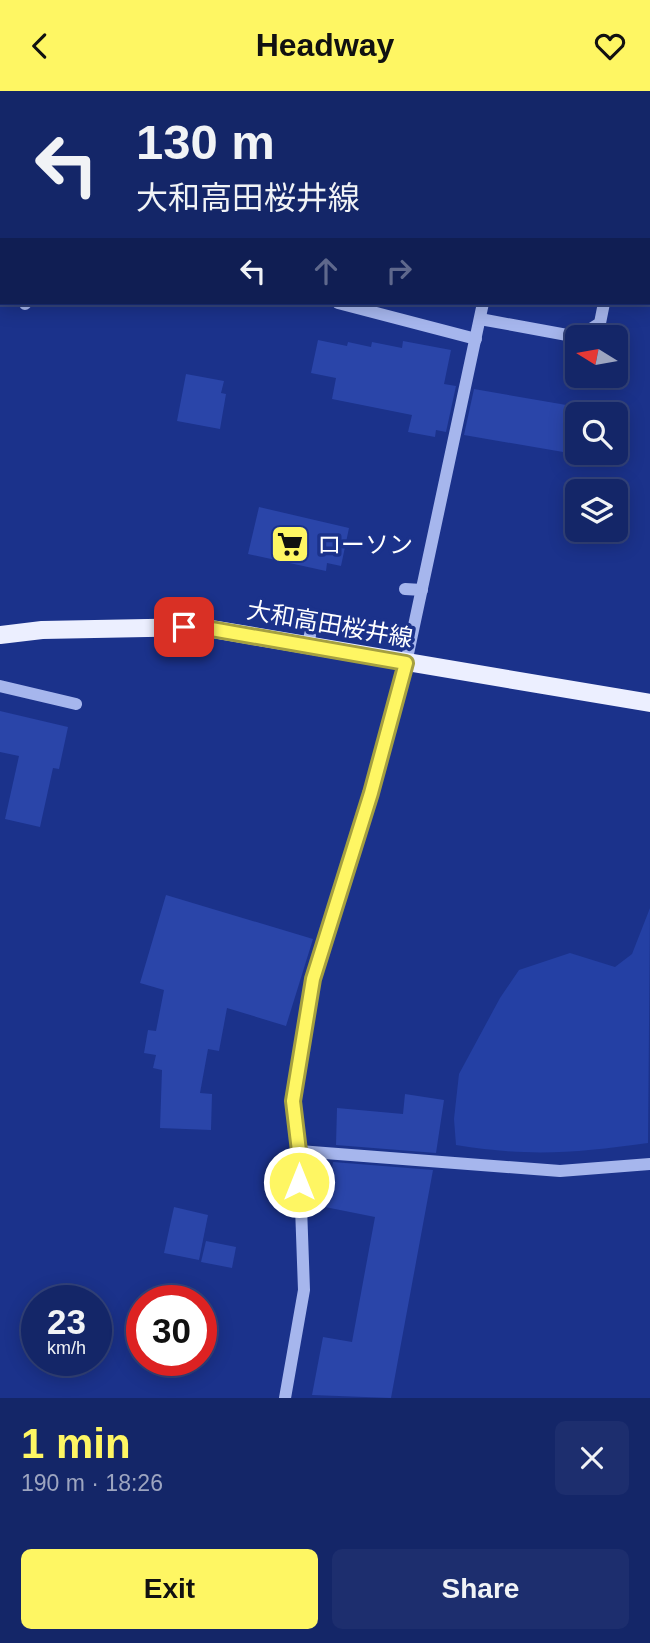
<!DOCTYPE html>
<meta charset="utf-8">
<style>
:root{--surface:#142668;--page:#1d2e6e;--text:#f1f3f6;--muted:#9da5c0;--line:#33437c;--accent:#fef663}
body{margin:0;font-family:Helvetica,"Noto Sans JP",sans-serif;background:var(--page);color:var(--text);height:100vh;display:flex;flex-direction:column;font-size:26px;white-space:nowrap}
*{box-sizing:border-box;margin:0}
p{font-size:23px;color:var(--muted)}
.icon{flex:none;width:38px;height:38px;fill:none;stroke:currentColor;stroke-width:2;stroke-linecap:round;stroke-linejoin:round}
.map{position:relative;height:1307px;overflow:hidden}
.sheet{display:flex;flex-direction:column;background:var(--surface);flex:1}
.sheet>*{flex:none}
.hud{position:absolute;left:0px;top:0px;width:651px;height:214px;box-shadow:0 4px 18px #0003,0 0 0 2px var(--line);background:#142668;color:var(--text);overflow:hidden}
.needle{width:46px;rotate:281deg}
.controls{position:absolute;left:565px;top:234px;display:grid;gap:14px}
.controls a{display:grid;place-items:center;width:63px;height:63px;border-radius:10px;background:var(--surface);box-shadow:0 4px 18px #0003,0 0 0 2px var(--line);font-size:35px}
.speed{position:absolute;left:21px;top:1194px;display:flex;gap:14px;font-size:35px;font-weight:700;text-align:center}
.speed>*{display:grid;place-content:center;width:91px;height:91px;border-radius:50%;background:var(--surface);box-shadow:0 4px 18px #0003,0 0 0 2px var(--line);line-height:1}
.speed small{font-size:18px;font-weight:400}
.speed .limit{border:10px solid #d22;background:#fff;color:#111}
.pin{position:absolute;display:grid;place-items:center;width:60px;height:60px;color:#fff;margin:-30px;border-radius:14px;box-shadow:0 4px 10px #0006}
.me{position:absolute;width:77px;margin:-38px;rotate:0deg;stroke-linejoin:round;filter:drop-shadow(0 0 5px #0008)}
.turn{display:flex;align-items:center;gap:24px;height:147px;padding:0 21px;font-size:32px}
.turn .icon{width:91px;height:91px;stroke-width:2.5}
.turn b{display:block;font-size:49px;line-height:60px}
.lanes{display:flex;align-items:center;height:66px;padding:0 21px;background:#0003;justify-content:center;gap:35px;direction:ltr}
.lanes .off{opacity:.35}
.round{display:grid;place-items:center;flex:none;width:74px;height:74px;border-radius:10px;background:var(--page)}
.headline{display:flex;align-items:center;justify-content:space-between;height:119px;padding:0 21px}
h1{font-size:42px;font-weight:600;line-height:52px;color:var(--accent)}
.cta{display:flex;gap:14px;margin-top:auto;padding:14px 21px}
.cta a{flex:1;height:80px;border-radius:10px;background:var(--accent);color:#111;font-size:28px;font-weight:600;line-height:80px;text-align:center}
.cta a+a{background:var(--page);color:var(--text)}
header{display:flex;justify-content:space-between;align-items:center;height:91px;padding:0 21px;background:var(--accent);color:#111;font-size:32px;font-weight:600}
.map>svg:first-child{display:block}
.green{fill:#2440a4}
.building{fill:#2a45a9}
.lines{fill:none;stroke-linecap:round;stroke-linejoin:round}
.minor{stroke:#a6b6ed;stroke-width:12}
.major{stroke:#ecefff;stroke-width:18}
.route-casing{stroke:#a5a040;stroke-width:18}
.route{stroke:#fef663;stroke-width:12}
.labels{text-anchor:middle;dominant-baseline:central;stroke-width:7;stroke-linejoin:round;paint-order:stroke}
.poi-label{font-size:24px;fill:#fff;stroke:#1b328b;text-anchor:start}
.street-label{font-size:24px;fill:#fff;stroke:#1b328b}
</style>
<header><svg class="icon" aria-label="back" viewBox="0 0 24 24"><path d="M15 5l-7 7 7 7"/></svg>Headway<svg class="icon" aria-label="heart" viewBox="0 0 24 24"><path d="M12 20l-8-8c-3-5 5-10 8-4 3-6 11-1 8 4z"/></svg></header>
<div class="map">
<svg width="650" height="1307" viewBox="0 0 650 1307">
<rect width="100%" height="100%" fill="#1b328b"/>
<path class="green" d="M 650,817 L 648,1052 C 576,1062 529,1066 456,1054 L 454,1028 L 459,983 L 500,907 L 519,879 L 570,862 L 615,876 L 632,863 Z"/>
<g class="building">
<polygon points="318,249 347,255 348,251 371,256 372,251 402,257 403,250 451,259 444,293 456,295 446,341 436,339 435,346 408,341 412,324 332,308 336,287 311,282"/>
<polygon points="186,283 224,290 221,302 226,303 220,338 177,330"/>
<polygon points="474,298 578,316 569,362 464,344"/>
<polygon points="259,416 349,437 341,475 327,472 326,480 248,463"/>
<polygon points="0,620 68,636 59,678 53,677 40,736 5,728 19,665 0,661"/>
<polygon points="166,804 313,848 286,935 227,917 219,960 208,958 200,1002 212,1003 211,1039 160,1037 162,979 153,977 156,964 144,962 148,939 156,940 164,899 140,892"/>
<polygon points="405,1003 444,1009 436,1062 336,1054 337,1017 403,1023"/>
<polygon points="333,1071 433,1079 391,1307 312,1304 323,1246 352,1251 375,1126 325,1116"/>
<polygon points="174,1116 208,1124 199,1169 164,1162"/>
<polygon points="206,1150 236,1156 232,1177 201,1171"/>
</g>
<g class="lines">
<g class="minor">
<polyline points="26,2 27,0"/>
<polyline points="53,2 53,0"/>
<polyline points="521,2 522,0"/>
<polyline points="649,104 650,104"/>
<polyline points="0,192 2,188"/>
<polyline points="338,212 476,248"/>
<polyline points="25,213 26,212"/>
<polyline points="480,228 578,246 600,232 604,212"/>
<polyline points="405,498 422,499"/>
<polyline points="308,553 312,535"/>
<polyline points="0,595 76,613"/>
<polyline points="299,1060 560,1080 650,1073"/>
<polyline points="285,1307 304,1199 299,1060 293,1010 313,888 371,702 406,572 483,212"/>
</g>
<polyline class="major" points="0,544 42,539 200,536 650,612"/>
</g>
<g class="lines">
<g class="route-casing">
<polyline id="route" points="184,536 200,536 406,572 371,702 313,888 293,1010 299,1060 299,1091"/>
</g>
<use href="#route" class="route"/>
</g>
<defs>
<g id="supermarket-square" transform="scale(2.0125)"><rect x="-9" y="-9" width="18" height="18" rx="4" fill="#fef663" stroke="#1b328b"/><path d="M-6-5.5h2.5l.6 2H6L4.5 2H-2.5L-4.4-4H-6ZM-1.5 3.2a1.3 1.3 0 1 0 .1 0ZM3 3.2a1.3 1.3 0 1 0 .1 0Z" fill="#111"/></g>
</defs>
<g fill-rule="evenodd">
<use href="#supermarket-square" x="290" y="453"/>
</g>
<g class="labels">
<g class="poi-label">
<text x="317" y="453">ローソン</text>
</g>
<g class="street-label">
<text transform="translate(330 533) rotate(10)">大和高田桜井線</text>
</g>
</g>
</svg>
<div class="controls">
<a><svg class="needle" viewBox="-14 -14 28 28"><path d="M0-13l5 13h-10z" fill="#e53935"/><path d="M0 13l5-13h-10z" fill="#9da5c0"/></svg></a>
<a><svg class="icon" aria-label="search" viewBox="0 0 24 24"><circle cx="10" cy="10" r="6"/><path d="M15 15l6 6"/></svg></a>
<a><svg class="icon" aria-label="layers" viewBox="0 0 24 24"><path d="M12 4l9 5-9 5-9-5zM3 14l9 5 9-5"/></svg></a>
</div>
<div class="speed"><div>23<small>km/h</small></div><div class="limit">30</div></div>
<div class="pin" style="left:184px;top:536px;background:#d93025"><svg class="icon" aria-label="arrive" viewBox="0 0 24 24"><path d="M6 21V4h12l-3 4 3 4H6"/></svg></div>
<svg class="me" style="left:299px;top:1091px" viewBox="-20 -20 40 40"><circle r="17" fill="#fef663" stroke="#fff" stroke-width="3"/><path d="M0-11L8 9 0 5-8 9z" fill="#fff"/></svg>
<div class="hud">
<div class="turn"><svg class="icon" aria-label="left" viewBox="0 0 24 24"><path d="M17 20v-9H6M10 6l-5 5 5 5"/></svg><div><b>130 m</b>大和高田桜井線</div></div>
<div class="lanes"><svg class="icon" aria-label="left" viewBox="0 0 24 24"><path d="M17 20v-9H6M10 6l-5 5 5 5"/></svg><svg class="icon off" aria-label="ahead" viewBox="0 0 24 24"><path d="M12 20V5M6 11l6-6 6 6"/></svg><svg class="icon off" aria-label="right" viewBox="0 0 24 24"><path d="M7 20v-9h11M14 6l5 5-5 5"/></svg></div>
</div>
</div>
<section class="sheet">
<div class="headline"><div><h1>1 min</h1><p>190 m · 18:26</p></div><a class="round"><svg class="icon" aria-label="close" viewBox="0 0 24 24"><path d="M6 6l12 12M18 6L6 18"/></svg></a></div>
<div class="cta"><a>Exit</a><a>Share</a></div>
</section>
